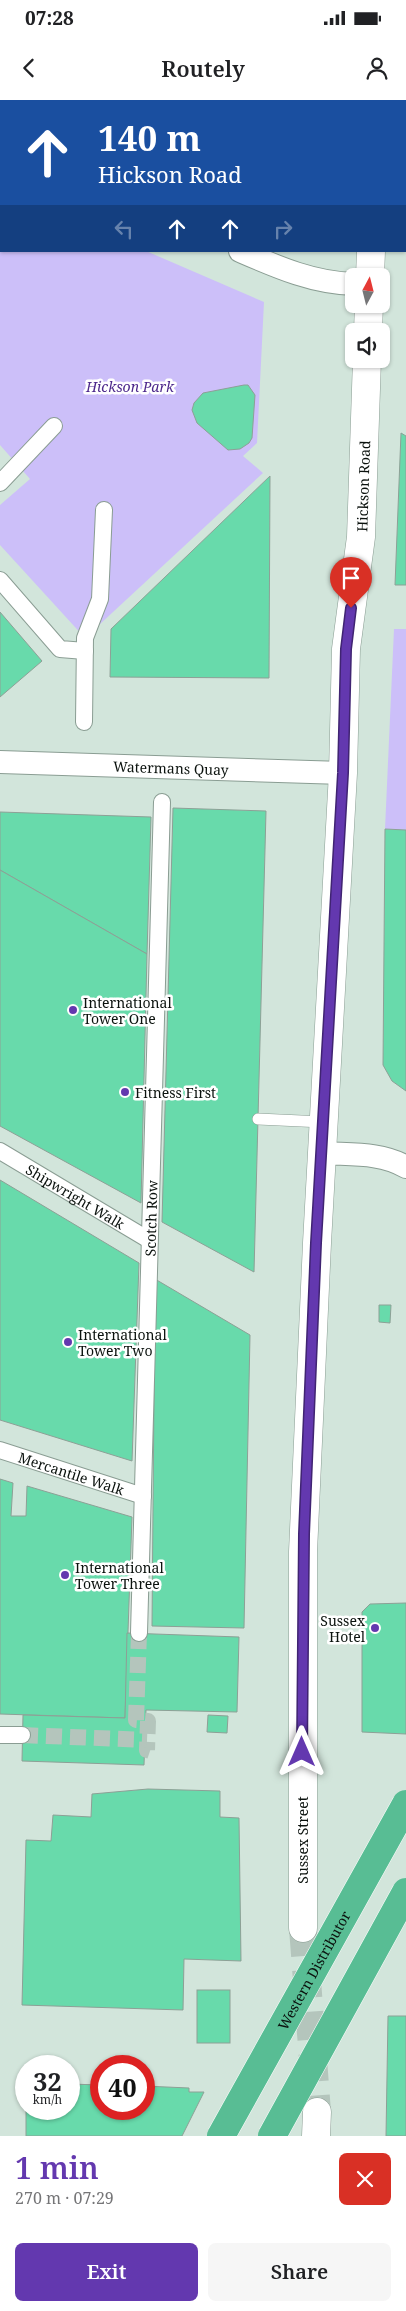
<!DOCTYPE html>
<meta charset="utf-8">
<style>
:root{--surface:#fff;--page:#f6f6f6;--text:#202124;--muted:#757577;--accent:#6338af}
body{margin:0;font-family:"Noto Serif",serif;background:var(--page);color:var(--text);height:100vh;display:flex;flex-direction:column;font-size:19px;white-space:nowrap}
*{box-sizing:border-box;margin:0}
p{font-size:16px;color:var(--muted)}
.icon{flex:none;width:28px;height:28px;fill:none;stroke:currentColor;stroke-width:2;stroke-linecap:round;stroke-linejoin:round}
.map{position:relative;height:2036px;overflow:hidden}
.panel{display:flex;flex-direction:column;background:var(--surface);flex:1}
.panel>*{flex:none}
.hud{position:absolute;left:0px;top:0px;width:406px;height:152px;box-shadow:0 1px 4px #0004;background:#1a4fa0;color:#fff;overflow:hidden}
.needle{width:32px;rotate:7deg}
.tools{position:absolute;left:345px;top:168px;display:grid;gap:10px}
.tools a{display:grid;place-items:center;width:45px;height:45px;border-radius:8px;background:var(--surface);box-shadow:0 1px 4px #0004;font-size:25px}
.speed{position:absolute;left:15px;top:1955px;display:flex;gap:10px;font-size:25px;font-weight:700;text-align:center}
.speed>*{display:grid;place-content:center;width:65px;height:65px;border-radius:50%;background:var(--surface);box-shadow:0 1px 4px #0004;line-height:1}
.speed small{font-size:12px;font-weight:400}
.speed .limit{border:8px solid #d22;background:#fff;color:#111}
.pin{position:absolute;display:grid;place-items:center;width:42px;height:42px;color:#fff;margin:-51px -21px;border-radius:50% 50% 50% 0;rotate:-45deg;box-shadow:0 0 5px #0007}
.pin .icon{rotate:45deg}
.me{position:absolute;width:55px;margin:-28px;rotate:0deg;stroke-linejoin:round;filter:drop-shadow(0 0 4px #0008)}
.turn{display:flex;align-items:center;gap:18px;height:105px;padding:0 15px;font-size:22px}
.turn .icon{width:65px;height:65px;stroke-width:2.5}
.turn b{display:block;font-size:35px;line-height:42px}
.lanes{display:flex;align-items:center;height:48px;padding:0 15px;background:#0003;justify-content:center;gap:25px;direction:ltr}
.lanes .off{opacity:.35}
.round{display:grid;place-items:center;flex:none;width:52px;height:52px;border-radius:8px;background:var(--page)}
.overview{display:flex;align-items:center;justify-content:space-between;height:85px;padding:0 15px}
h1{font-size:30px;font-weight:600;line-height:38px;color:var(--accent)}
.cta{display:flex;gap:10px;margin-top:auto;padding:10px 15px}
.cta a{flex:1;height:58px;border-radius:8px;background:var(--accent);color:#fff;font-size:20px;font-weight:600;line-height:58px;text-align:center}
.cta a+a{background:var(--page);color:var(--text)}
.status{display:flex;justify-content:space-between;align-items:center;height:35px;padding:0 25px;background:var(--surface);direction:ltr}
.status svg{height:14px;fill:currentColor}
header{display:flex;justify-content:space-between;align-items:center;height:65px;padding:0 15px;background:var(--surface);font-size:22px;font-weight:600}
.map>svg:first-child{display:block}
.green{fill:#ccbff9}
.building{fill:#68daab;stroke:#8da096}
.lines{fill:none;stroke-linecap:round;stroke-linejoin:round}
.pedestrian-tunnel{stroke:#b4c5bc;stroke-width:16;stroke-dasharray:16 8;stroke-linecap:butt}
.tertiary-tunnel{stroke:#b4c5bc;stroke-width:28;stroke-dasharray:28 14;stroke-linecap:butt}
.service-casing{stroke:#8a9d93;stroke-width:12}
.pedestrian-casing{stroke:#8a9d93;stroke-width:18}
.minor-casing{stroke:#8a9d93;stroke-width:24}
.tertiary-casing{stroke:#8a9d93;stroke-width:29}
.service{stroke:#fff;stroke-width:11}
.pedestrian{stroke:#fff;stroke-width:16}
.minor{stroke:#fff;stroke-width:22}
.tertiary{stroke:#fff;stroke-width:28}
.motorway-bridge-casing{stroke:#fff;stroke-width:29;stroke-linecap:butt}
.motorway-bridge{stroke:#58bd94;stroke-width:28}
.route-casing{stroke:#402472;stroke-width:12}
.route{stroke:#6338af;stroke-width:9}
.poi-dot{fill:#6338af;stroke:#fff;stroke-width:2}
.labels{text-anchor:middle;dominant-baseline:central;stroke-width:5;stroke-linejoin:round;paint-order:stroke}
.park-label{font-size:14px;font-style:italic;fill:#4c278b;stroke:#fff}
.street-label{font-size:14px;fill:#0b120e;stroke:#fff}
.poi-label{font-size:14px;fill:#0b120e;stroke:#fff;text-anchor:start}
</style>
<div class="status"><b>07:28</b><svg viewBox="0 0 49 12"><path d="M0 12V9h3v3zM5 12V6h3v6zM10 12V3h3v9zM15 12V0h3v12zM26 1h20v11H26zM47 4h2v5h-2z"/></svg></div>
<header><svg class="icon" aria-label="back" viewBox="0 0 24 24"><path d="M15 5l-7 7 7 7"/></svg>Routely<svg class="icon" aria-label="person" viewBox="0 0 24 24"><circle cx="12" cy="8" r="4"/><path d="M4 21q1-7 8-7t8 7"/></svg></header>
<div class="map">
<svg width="406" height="2036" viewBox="0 0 406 2036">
<rect width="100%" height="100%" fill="#d2e5db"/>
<g class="green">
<polygon points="0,88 1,151 146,151 264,202 257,343 243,356 263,373 85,538 0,445 0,405 30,379 0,345"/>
<polygon points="394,529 406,529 406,730 385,729"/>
</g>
<g class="building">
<polygon points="244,285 248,285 255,295 252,338 249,343 240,349 228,350 197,323 192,310 194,303 203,293"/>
<polygon points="401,333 406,336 406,485 395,485"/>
<polygon points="270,376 269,578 110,577 111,529"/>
<polygon points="0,512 42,561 0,597"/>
<polygon points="173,708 266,711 254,1172 162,1122"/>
<polygon points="0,712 151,717 147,854 0,770"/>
<polygon points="385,729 406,730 406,991 392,981 383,965"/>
<polygon points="0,770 147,854 141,1103 0,1026"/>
<polygon points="0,1080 139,1163 132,1361 0,1320"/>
<polygon points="155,1179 250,1235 244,1528 152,1526"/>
<polygon points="379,1205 391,1205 390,1223 379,1222"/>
<polygon points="0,1379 13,1383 11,1416 26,1416 27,1386 132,1417 125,1618 0,1614"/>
<polygon points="406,1503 406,1634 362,1632 362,1512 370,1504"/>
<polygon points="127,1533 239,1537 237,1612 146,1610 144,1665 22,1661 23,1615 125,1618"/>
<polygon points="208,1615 228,1616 227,1633 207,1632"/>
<polygon points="148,1689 220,1691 220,1717 239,1718 241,1861 184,1859 183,1910 22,1905 26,1740 51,1741 53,1715 91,1717 92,1694"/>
<rect x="197" y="1890" width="33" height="53"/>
<polygon points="388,1916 406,1916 406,2036 386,2036"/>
<polygon points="69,1984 101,1985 101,2009 144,2009 144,1986 189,1988 189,1992 204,1992 182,2036 26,2036 26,2009 69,2009"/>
</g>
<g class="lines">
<g class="pedestrian-tunnel">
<polyline points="139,1533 136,1620 148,1621 147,1650 150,1651"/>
<polyline points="22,1635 147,1640"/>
</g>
<polyline class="tertiary-tunnel" points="303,1828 317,2012"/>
<g class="service-casing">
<polyline id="service" points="258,1019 323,1022"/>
</g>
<g class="pedestrian-casing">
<g id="pedestrian">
<polyline points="0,383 54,326"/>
<polyline points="0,480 60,549 85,551"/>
<polyline points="84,622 85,538 100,499 104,410"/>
<path id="s1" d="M 0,1051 L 149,1140"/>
<path id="s2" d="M 0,1350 L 143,1396"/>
<path id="s3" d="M 139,1533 L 162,702"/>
<polyline points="0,1635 22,1635"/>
</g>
</g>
<g class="minor-casing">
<g id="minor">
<polyline points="0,50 1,50"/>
<path d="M 240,151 C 277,167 313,183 354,184"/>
<path id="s4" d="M 0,662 L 343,673"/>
<path d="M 322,1053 C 350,1055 381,1052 406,1067"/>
</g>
</g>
<g class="tertiary-casing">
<g id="tertiary">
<polyline points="376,1 376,0"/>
<polyline points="370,176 371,151"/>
<polyline points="368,231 369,204"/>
<path id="s5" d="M 303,1828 L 303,1452 L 317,1143 L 343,673 L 346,549 L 361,437 L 367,259"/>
<polyline points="316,2036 317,2012"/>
</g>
</g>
<use href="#service" class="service"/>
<use href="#pedestrian" class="pedestrian"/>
<use href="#minor" class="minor"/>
<use href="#tertiary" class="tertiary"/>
<g class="motorway-bridge-casing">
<g id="motorway-bridge">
<path id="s6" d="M 221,2036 L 406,1704"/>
<polyline points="272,2036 406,1792"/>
</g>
</g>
<use href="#motorway-bridge" class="motorway-bridge"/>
</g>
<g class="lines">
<g class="route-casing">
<polyline id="route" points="302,1652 304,1434 316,1143 343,673 346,549 351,508"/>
</g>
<use href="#route" class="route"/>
</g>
<g class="poi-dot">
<circle cx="73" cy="910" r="5"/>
<circle cx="125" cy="992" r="5"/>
<circle cx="68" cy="1242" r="5"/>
<circle cx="65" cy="1475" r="5"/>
<circle cx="375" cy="1528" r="5"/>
</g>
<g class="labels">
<g class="park-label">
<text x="130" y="286">Hickson Park</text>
</g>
<g class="street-label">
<text stroke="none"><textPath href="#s5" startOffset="1444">Hickson Road</textPath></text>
<text stroke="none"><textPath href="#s4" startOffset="171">Watermans Quay</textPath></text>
<text stroke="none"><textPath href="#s1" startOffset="88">Shipwright Walk</textPath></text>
<text stroke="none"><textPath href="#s3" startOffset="415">Scotch Row</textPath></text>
<text stroke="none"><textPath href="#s2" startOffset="75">Mercantile Walk</textPath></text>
<text transform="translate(302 1740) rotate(-90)">Sussex Street</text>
<text stroke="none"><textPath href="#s6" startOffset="190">Western Distributor</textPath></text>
</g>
<g class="poi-label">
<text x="83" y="902">International<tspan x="83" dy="16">Tower One</tspan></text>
<text x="135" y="992">Fitness First</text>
<text x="78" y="1234">International<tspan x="78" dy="16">Tower Two</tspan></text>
<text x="75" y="1467">International<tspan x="75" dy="16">Tower Three</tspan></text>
<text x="365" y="1520" text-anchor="end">Sussex<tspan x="365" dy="16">Hotel</tspan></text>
</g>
</g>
</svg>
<div class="tools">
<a><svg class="needle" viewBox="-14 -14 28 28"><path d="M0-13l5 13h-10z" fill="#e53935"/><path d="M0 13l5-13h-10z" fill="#757577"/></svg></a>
<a><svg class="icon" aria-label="sound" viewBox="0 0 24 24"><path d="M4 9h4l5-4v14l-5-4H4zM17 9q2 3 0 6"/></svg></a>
</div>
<div class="speed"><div>32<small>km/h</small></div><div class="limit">40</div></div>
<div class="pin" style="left:351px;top:508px;background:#d93025"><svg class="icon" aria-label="arrive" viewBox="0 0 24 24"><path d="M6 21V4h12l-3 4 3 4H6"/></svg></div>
<svg class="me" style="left:302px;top:1652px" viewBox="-20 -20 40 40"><path d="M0-17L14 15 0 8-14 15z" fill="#6338af" stroke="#fff" stroke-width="4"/></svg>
<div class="hud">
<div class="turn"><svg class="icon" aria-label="ahead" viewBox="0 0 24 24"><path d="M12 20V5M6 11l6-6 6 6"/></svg><div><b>140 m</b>Hickson Road</div></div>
<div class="lanes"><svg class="icon off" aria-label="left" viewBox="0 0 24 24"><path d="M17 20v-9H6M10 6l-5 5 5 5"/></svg><svg class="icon" aria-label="ahead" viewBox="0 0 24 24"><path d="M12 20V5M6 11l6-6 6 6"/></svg><svg class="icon" aria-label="ahead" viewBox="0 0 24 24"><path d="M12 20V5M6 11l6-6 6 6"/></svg><svg class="icon off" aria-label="right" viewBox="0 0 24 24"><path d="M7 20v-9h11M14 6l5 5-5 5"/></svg></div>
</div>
</div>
<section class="panel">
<div class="overview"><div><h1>1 min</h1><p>270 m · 07:29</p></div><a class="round" style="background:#d93025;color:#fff"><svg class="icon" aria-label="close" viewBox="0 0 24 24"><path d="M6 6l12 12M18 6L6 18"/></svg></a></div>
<div class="cta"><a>Exit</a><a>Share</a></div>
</section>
